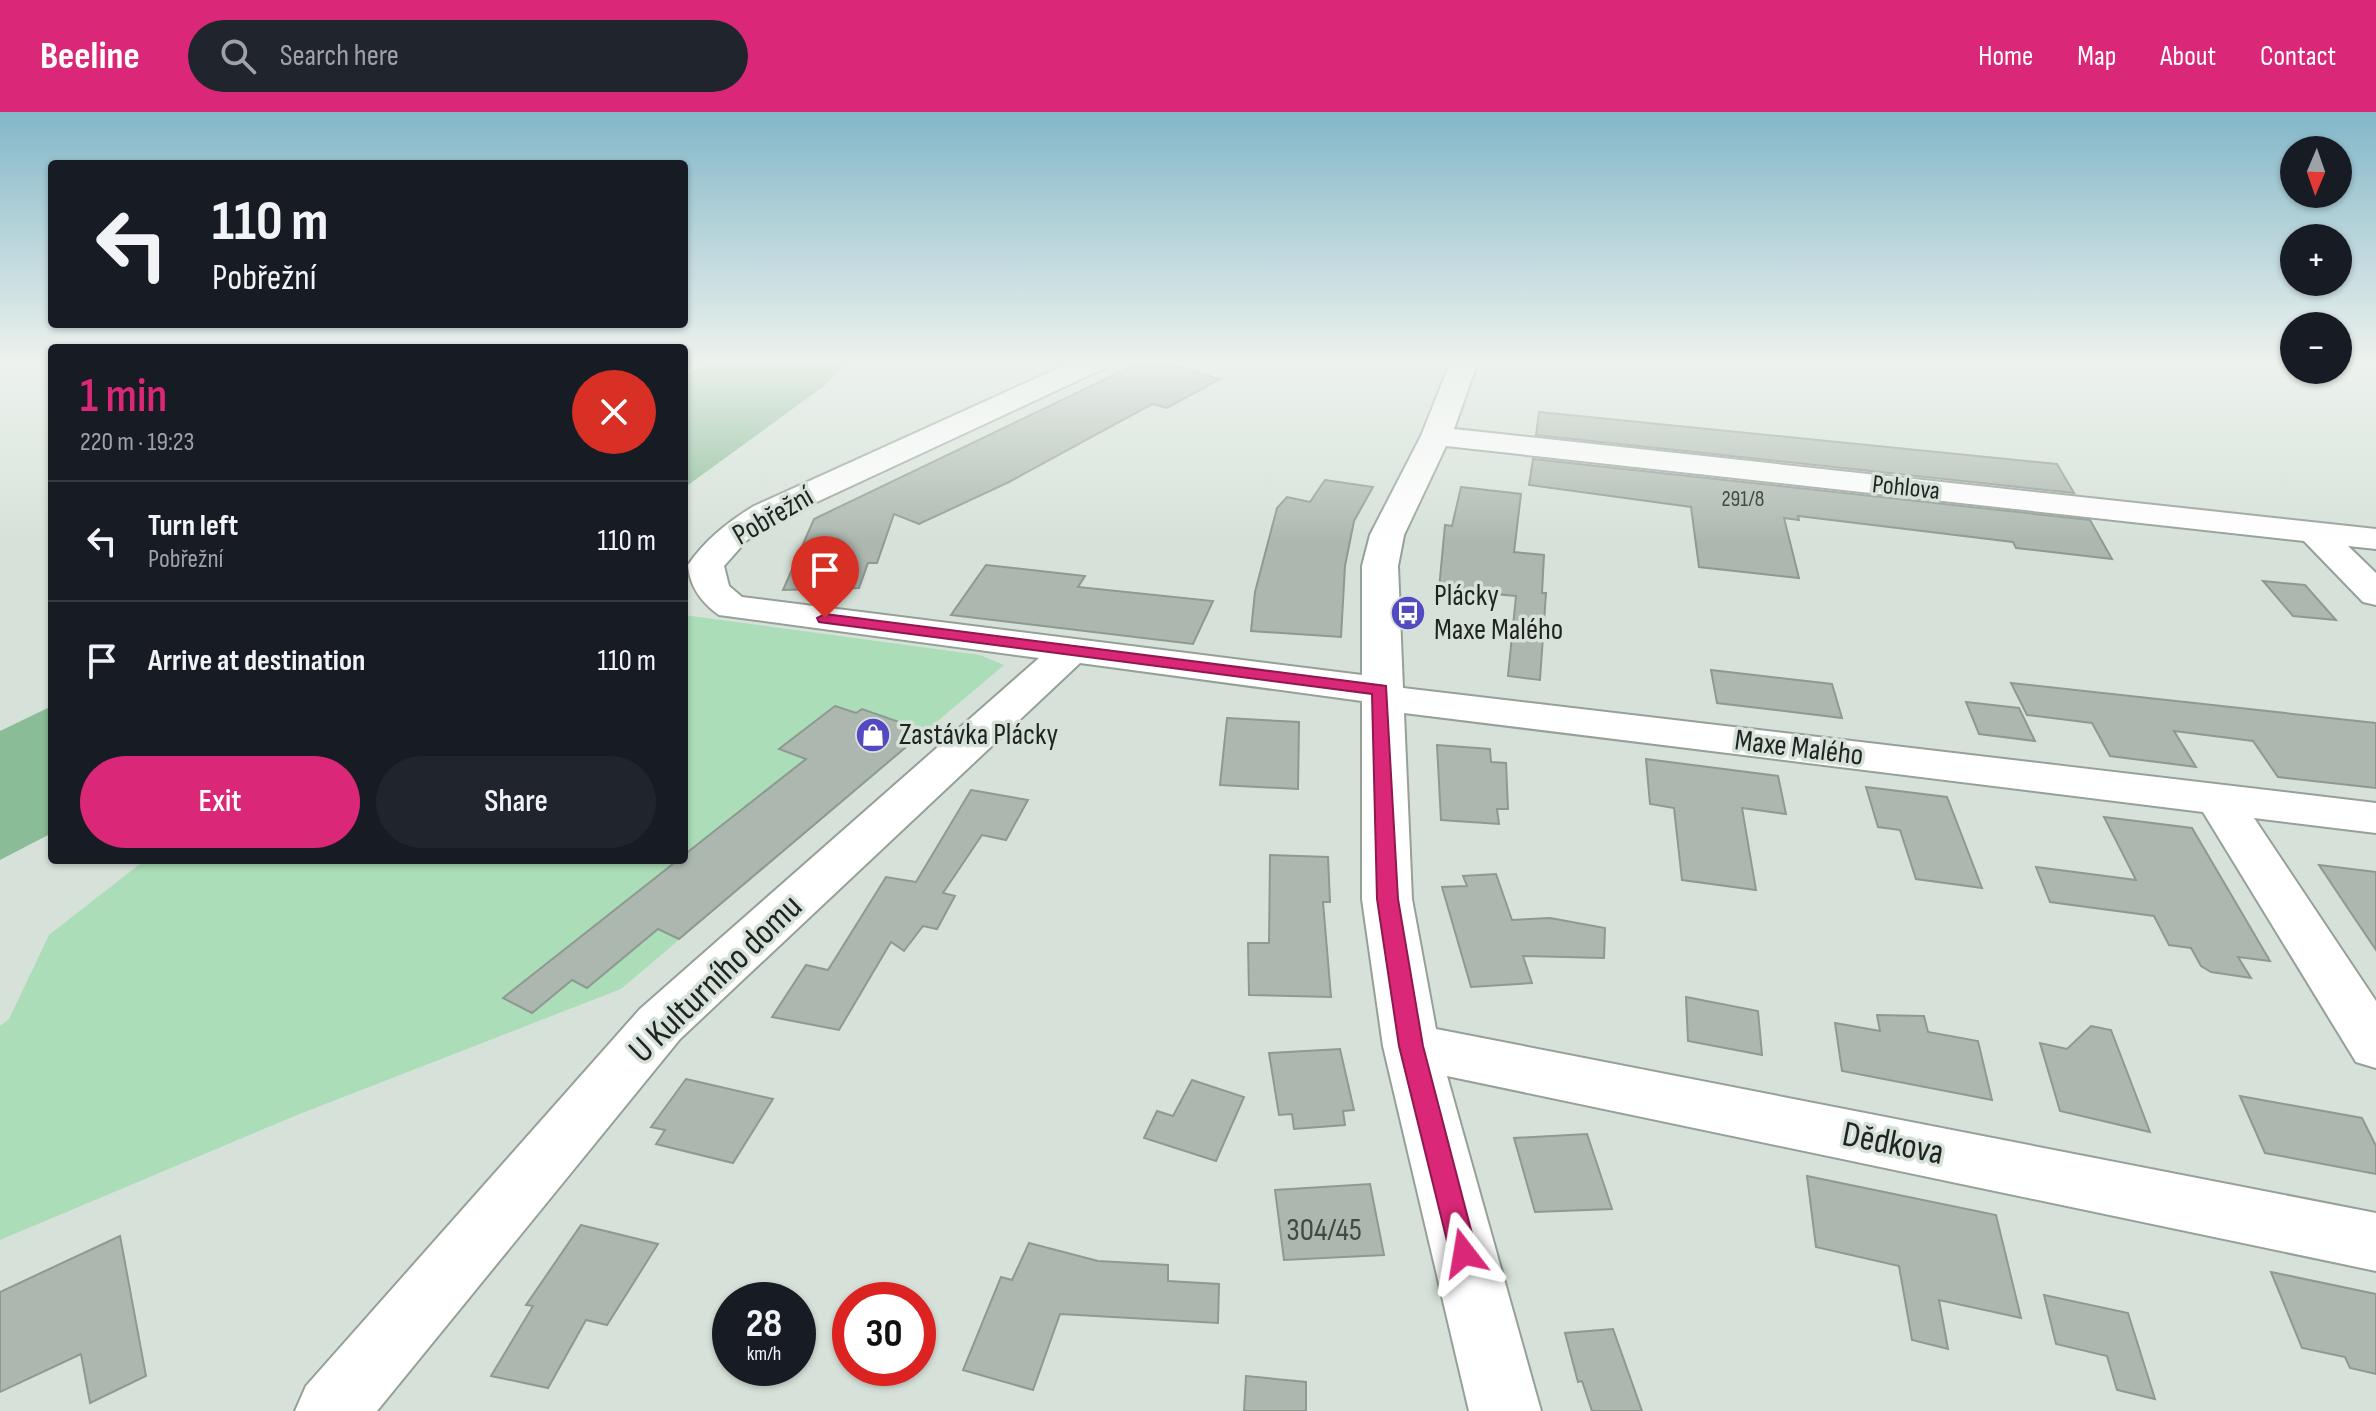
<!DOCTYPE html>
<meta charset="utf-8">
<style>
:root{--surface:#171b24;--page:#20242c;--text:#f1f3f6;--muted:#9ea1a6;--line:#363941;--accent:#db2777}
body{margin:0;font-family:"Sofia Sans Condensed",sans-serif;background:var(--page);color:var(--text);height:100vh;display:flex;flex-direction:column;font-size:30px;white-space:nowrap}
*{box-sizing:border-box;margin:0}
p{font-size:26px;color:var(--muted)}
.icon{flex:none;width:44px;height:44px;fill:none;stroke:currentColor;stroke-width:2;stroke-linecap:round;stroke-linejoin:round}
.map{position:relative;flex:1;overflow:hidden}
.sheet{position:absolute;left:48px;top:232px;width:640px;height:520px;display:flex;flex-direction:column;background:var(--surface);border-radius:8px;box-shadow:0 2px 6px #0004}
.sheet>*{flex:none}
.hud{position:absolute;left:48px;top:48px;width:640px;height:168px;border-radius:8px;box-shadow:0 2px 6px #0004;background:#171b24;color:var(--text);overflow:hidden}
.needle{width:52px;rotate:182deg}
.buttons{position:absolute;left:2280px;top:24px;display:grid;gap:16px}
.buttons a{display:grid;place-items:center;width:72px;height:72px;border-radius:50%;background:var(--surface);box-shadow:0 2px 6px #0004;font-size:40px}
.speed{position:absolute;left:712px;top:1170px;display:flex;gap:16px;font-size:40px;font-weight:700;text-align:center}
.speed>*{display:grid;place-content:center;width:104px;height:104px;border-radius:50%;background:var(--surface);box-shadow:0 2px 6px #0004;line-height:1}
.speed small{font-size:20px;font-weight:400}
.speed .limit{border:12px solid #d22;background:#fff;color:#111}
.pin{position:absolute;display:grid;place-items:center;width:68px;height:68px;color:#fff;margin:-82px -34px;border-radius:50% 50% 50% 0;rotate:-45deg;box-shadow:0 0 8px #0007}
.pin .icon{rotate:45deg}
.me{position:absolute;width:88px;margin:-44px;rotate:346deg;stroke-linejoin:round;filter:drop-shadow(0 0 6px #0008)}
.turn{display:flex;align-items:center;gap:28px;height:168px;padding:0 32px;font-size:36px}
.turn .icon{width:104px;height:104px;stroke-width:2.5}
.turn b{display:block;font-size:56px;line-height:68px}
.round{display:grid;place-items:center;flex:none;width:84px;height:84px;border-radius:42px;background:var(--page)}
.summary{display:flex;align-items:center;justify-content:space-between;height:136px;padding:0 32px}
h1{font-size:48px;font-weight:600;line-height:60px;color:var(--accent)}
.button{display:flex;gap:16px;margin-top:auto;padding:16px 32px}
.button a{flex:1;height:92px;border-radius:48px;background:var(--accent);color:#fff;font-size:32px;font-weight:600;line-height:92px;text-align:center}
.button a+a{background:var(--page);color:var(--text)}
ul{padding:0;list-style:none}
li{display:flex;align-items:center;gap:24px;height:120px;padding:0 32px;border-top:2px solid var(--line)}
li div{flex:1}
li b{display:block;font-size:30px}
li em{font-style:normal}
header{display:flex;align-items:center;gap:48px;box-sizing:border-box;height:112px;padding:0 40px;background:var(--accent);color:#fff}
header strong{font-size:38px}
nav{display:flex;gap:44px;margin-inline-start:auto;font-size:28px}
.search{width:560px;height:72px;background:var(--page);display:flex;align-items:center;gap:20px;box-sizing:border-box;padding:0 28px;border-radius:44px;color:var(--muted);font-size:30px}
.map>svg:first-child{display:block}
.green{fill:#abddb8}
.forest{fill:#8bbc98}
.building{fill:#acb8af;stroke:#8e9990;stroke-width:2}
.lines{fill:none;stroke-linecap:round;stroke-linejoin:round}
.minor-casing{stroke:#95a097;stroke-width:4}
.minor{fill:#fff;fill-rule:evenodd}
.route{fill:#db2777;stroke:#8e194d;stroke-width:2}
.labels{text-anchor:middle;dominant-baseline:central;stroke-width:7;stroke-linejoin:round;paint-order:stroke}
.far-number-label{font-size:22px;fill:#424944}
.far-street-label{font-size:26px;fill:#1f2420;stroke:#d6e2d9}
.street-label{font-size:30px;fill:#1f2420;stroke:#d6e2d9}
.poi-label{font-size:30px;fill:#1f2420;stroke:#d6e2d9;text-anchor:start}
.near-number-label{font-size:32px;fill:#424944}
.near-street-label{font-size:36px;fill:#1f2420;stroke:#d6e2d9}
</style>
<header>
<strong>Beeline</strong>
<div class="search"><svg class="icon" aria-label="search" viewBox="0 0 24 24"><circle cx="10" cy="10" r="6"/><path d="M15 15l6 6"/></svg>Search here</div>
<nav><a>Home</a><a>Map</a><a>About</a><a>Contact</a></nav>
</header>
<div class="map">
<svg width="2376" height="1299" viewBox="0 0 2376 1299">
<rect width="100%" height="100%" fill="#d6e2d9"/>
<polygon class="green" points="684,503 980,543 1004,553 621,877 297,1003 0,1128 0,914 9,907 49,823 145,748 684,748"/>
<g class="forest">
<polygon points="708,249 850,249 824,274 684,376 684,266"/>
<polygon points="52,594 52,721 0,748 0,619"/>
</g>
<g class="building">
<polygon points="1143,249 1159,249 1220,267 1167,296 1152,292 1009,370 919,412 894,402 877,451 868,451 859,476 783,478 814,407"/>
<polygon points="1539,300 2057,352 2074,381 1536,323"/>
<polygon points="1533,347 2090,408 2112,447 2016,436 2013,430 1798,404 1799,408 1784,406 1799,466 1699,455 1691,395 1529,373"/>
<polygon points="1325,368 1373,375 1354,409 1345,454 1341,525 1251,519 1255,480 1277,396 1287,385 1310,390"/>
<polygon points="1461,375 1521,382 1514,440 1544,443 1542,481 1546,481 1540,568 1508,564 1516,484 1439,477 1445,413 1452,414"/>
<polygon points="986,453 1085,464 1078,475 1213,489 1193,532 951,503"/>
<polygon points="2263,469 2305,473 2336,508 2293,504"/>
<polygon points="1711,558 1832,572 1842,606 1717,591"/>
<polygon points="2011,571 2376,611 2376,676 2278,665 2253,629 2174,619 2196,655 2110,644 2092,611 2027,603"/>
<polygon points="1966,590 2019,596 2035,629 1979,622"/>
<polygon points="835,594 856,601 862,597 925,619 679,827 658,817 587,876 572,868 532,901 503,886 678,748 684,748 684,743 806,647 779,637"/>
<polygon points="1227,606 1299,610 1298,677 1220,673"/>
<polygon points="1437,633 1490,637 1491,650 1506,651 1508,697 1497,697 1499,712 1441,708"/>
<polygon points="1646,647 1778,664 1786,702 1742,696 1756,778 1682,768 1674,696 1650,692"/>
<polygon points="1866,675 1947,685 1982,776 1916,767 1900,718 1878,715"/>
<polygon points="971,678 1028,688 1006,728 982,723 943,781 955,784 937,817 923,814 904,839 891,830 839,918 772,905 806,853 828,858 886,765 916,770"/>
<polygon points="2104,705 2192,716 2270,849 2238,845 2251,866 2211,860 2201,854 2191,836 2169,833 2154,804 2050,790 2036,755 2136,768"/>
<polygon points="1270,743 1328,745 1330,790 1323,790 1331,885 1249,883 1248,831 1269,831"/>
<polygon points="2319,753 2376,760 2376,838 2349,798"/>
<polygon points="1496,762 1512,808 1550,806 1605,816 1604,846 1523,844 1532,871 1471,875 1442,775 1467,774 1463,764"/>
<polygon points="1686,885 1758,899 1762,943 1688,929"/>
<polygon points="1877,903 1924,904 1928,920 1978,929 1992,988 1842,959 1835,911 1880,919"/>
<polygon points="2091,914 2111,918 2150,1020 2060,999 2040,931 2067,937"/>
<polygon points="1340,937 1354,998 1343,999 1345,1013 1294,1017 1292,1002 1279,1003 1269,941"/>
<polygon points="686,967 773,987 733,1051 656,1032 665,1018 651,1015"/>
<polygon points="1192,968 1244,985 1216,1049 1144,1026 1157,999 1173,1004"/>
<polygon points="2240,984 2362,1006 2376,1034 2376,1062 2265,1041"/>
<polygon points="1587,1022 1612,1097 1535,1100 1514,1026"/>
<polygon points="1807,1064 1996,1103 2021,1206 1939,1188 1948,1237 1912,1228 1899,1154 1816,1135"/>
<polygon points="1370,1072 1384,1143 1284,1148 1275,1078"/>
<polygon points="581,1113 658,1132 607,1213 586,1208 548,1276 491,1264 533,1194 526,1193"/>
<polygon points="120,1124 146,1264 90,1291 81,1242 0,1280 0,1180"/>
<polygon points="1029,1131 1098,1149 1168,1153 1168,1169 1219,1172 1218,1211 1060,1202 1033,1278 963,1258 1001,1165 1012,1168"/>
<polygon points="2271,1160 2376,1182 2376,1262 2350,1256 2345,1245 2302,1236"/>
<polygon points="2044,1183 2128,1201 2155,1287 2117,1278 2107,1244 2056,1232"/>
<polygon points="1613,1217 1642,1299 1592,1299 1582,1269 1578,1270 1565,1221"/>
<polygon points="1246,1264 1306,1270 1306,1299 1244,1299"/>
</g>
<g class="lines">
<g class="minor-casing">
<path id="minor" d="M 1074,249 L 1110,249 L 1107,255 L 778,408 L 747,428 L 724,454 L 729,474 L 742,485 L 1362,563 L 1362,454 L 1370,423 L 1421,324 L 1451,249 L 1478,249 L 1454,317 L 2376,417 L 2376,437 L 2348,434 L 2376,461 L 2376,493 L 2363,490 L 2304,429 L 1446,334 L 1404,423 L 1398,454 L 1403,576 L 2376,691 L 2376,721 L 2254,706 L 2376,889 L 2376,956 L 2356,950 L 2203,700 L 1404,601 L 1412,787 L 1436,917 L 2376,1101 L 2376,1159 L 1447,964 L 1541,1299 L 1469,1299 L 1383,934 L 1362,787 L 1362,589 L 1080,551 L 680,927 L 377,1299 L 295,1299 L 306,1274 L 640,897 L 1039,546 L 719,503 C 701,490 690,475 688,453 C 706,427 728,410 754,394 Z"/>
</g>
<use href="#minor" class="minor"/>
</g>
<linearGradient id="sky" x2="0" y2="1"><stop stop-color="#83b7c8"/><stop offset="0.58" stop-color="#edf2ee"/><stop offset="1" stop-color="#edf2ee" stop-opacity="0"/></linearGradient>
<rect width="2376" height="431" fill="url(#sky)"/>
<polygon class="route" points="825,502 1386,574 1398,787 1423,934 1477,1141 1473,1149 1464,1153 1454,1149 1450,1141 1399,934 1377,787 1372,582 819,510 817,506"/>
<defs>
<g id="bus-disc" transform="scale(1.8)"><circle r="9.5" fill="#534ac2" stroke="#d6e2d9"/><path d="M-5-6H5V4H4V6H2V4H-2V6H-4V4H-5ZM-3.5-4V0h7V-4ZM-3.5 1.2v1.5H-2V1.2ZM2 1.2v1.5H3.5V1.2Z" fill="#fff"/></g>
<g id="shop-disc" transform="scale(1.8)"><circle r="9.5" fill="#534ac2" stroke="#d6e2d9"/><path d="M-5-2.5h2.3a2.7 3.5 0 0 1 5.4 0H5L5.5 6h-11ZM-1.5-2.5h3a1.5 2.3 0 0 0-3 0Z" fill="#fff"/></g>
</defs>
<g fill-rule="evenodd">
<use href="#bus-disc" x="1408" y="501"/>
<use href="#shop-disc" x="873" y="623"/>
</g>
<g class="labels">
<g class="far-number-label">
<text x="1743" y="387">291/8</text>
</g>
<g class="far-street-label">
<text transform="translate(1906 376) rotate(6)">Pohlova</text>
</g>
<g class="street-label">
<text transform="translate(773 404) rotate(-30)">Pobřežní</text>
<text transform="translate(1799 636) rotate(7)">Maxe Malého</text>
</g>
<g class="poi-label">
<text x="1434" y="484">Plácky<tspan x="1434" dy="34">Maxe Malého</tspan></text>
<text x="899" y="623">Zastávka Plácky</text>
</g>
<g class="near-number-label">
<text x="1324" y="1118">304/45</text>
</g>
<g class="near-street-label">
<text transform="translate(716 867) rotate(-44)">U Kulturního domu</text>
<text transform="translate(1893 1032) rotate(11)">Dědkova</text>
</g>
</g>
</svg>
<div class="buttons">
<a><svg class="needle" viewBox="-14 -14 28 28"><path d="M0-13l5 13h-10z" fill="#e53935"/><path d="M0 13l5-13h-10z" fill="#9ea1a6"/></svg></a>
<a>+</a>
<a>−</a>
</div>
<div class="speed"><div>28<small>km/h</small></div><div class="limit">30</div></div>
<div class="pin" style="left:825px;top:506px;background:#d93025"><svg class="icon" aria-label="arrive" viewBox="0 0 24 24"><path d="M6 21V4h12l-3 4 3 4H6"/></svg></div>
<svg class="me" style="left:1464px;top:1141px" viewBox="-20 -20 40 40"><path d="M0-17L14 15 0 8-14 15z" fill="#db2777" stroke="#fff" stroke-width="4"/></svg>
<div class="hud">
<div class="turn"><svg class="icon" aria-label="left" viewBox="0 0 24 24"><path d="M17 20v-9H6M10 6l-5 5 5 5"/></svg><div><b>110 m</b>Pobřežní</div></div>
</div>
<section class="sheet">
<div class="summary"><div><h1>1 min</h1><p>220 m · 19:23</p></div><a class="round" style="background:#d93025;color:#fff"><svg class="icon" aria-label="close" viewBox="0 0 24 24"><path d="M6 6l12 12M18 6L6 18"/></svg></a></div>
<ul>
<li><svg class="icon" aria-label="left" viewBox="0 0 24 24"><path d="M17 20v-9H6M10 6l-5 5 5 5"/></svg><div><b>Turn left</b><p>Pobřežní</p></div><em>110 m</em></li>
<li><svg class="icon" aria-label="arrive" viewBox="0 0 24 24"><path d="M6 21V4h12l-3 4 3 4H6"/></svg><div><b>Arrive at destination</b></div><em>110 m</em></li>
</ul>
<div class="button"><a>Exit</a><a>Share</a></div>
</section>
</div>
